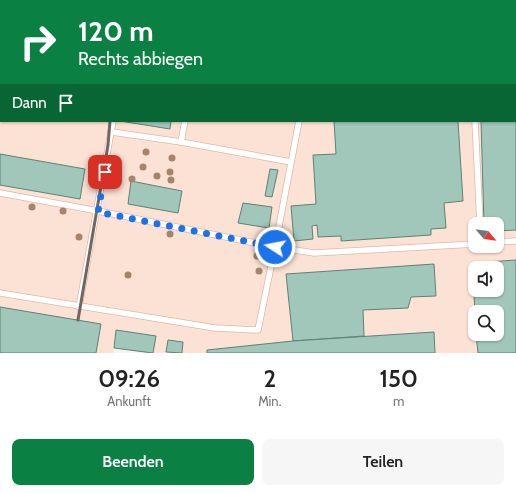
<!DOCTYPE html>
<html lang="de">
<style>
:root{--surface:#fff;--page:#f6f6f6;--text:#222;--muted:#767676;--accent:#0b8043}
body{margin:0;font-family:Cabin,sans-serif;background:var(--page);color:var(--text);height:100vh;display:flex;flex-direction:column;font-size:15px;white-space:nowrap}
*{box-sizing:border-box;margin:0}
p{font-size:13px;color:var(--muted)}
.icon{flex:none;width:22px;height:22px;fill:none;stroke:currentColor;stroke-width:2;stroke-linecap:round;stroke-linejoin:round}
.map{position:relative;height:353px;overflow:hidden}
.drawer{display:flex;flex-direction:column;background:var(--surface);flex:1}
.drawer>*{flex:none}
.hud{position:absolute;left:0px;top:0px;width:516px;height:122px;box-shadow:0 1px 3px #0004;background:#0b8043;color:#fff;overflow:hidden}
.needle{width:26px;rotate:119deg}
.fabs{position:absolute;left:468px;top:217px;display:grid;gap:8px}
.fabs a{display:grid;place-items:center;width:36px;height:36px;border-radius:8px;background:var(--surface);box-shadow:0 1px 3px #0004;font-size:20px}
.pin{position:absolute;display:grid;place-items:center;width:34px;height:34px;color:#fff;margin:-17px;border-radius:8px;box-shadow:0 2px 6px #0006}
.me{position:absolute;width:44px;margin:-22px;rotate:281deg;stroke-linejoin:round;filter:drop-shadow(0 0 3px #0008)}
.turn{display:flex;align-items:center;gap:14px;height:84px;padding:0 12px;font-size:18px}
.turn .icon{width:52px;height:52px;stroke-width:2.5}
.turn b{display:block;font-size:28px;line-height:34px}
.then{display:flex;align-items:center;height:38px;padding:0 12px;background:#0003;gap:8px;font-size:15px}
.eta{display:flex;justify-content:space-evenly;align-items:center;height:68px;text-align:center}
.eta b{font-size:24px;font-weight:600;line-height:28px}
.primary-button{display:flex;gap:8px;margin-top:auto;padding:8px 12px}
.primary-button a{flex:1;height:46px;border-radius:8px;background:var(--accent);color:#fff;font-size:16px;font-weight:600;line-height:46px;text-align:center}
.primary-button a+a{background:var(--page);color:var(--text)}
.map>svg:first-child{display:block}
.built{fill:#fce2d5;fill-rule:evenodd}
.building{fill:#a0c7b9;stroke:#5d8275;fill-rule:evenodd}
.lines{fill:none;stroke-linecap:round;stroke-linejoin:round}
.lane-casing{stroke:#dcbaa8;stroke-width:7}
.lane{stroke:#fff;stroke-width:5.5}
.rail{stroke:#736660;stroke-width:3}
.tree{fill:#a6846c}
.route{stroke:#1a73e8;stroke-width:7;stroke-dasharray:0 12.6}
</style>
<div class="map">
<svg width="516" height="353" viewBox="0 0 516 353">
<rect width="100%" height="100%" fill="#faf2ef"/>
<path class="built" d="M 0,0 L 516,0 L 516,353 L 144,353 L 114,348 L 113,353 L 0,353 ZM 1,1 L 515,1 L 515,121 L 1,121 ZM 475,224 L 497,224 L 497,246 L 475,246 ZM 475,268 L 497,268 L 497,290 L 475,290 ZM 475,312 L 497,312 L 497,334 L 475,334 Z"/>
<g class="building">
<polygon points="139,0 193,0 139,1"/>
<polygon points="239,0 311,0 239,1"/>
<polygon points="335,0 449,0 450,1 335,1"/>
<polygon points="515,52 516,52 516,230 497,231 497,224 484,224 481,121 515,121"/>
<polygon points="120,121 171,121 170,129"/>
<polygon points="334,121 458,121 463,201 444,203 446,228 431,229 431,235 341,241 341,236 318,237 317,225 312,226 313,239 294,241 291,206 316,204 313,155 336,154"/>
<polygon points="0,154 85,169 80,199 0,185"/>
<polygon points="270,169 278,170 272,197 265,196"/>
<polygon points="131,181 182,191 178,213 128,204"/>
<polygon points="243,203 272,207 269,228 238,223"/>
<path d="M 516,260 L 516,353 L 478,353 L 476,334 L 497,334 L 497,312 L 475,312 L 472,263 ZM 475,268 L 497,268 L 497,290 L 475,290 Z"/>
<polygon points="434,264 436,296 411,297 408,308 363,310 364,336 293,341 286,274"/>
<polygon points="0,307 101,324 96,353 0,353"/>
<polygon points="116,330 156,336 153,353 114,348"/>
<polygon points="434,332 435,353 207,353 207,350 293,341"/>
<polygon points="168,340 183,342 182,353 166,352"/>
</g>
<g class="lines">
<g class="lane-casing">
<g id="lane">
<polyline points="466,0 466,1"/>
<polyline points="134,1 134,0"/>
<polyline points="206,1 206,0"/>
<polyline points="321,1 321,0"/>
<polyline points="475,121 480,224"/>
<polyline points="112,132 181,142 291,162"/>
<polyline points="181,142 185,121"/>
<polyline points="0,193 98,211 275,247 314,253 475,244"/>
<polyline points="497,242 516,241"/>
<polyline points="0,293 215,328 258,330 275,247 299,121"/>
<polyline points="79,307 113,121"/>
</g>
</g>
<use href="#lane" class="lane"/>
<g class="rail">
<polyline points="326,0 326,1"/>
<polyline points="126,1 126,0"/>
<polyline points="78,320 108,145 110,121"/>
</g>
</g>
<g class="tree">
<circle cx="146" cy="152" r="3.5"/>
<circle cx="172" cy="158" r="3.5"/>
<circle cx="143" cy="167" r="3.5"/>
<circle cx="170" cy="172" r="3.5"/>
<circle cx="157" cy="176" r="3.5"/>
<circle cx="132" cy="179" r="3.5"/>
<circle cx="171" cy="180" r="3.5"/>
<circle cx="32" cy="207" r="3.5"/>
<circle cx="63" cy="211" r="3.5"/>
<circle cx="170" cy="234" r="3.5"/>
<circle cx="79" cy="237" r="3.5"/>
<circle cx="257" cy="256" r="3.5"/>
<circle cx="259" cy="271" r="3.5"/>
<circle cx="128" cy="275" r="3.5"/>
</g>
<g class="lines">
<polyline class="route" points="105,172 98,212 275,247"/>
</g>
</svg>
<div class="fabs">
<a><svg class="needle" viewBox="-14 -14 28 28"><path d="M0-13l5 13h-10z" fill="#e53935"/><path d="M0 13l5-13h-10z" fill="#767676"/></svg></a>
<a><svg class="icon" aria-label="sound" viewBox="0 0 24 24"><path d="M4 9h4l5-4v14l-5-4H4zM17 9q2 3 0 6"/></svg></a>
<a><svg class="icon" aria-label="search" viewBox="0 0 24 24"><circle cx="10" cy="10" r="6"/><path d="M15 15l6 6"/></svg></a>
</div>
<div class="pin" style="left:105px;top:172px;background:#d93025"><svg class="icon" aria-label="arrive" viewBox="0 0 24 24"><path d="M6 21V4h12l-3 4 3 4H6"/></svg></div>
<svg class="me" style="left:275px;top:247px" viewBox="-20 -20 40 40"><circle r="17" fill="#1a73e8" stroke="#fff" stroke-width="3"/><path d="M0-11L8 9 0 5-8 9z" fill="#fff"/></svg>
<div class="hud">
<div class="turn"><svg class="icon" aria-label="right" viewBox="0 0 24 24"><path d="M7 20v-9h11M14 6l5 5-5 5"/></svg><div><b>120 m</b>Rechts abbiegen</div></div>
<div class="then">Dann<svg class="icon" aria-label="arrive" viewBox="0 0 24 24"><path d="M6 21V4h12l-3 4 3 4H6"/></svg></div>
</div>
</div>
<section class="drawer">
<div class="eta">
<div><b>09:26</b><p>Ankunft</p></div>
<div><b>2</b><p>Min.</p></div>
<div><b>150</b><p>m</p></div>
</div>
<div class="primary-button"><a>Beenden</a><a>Teilen</a></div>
</section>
